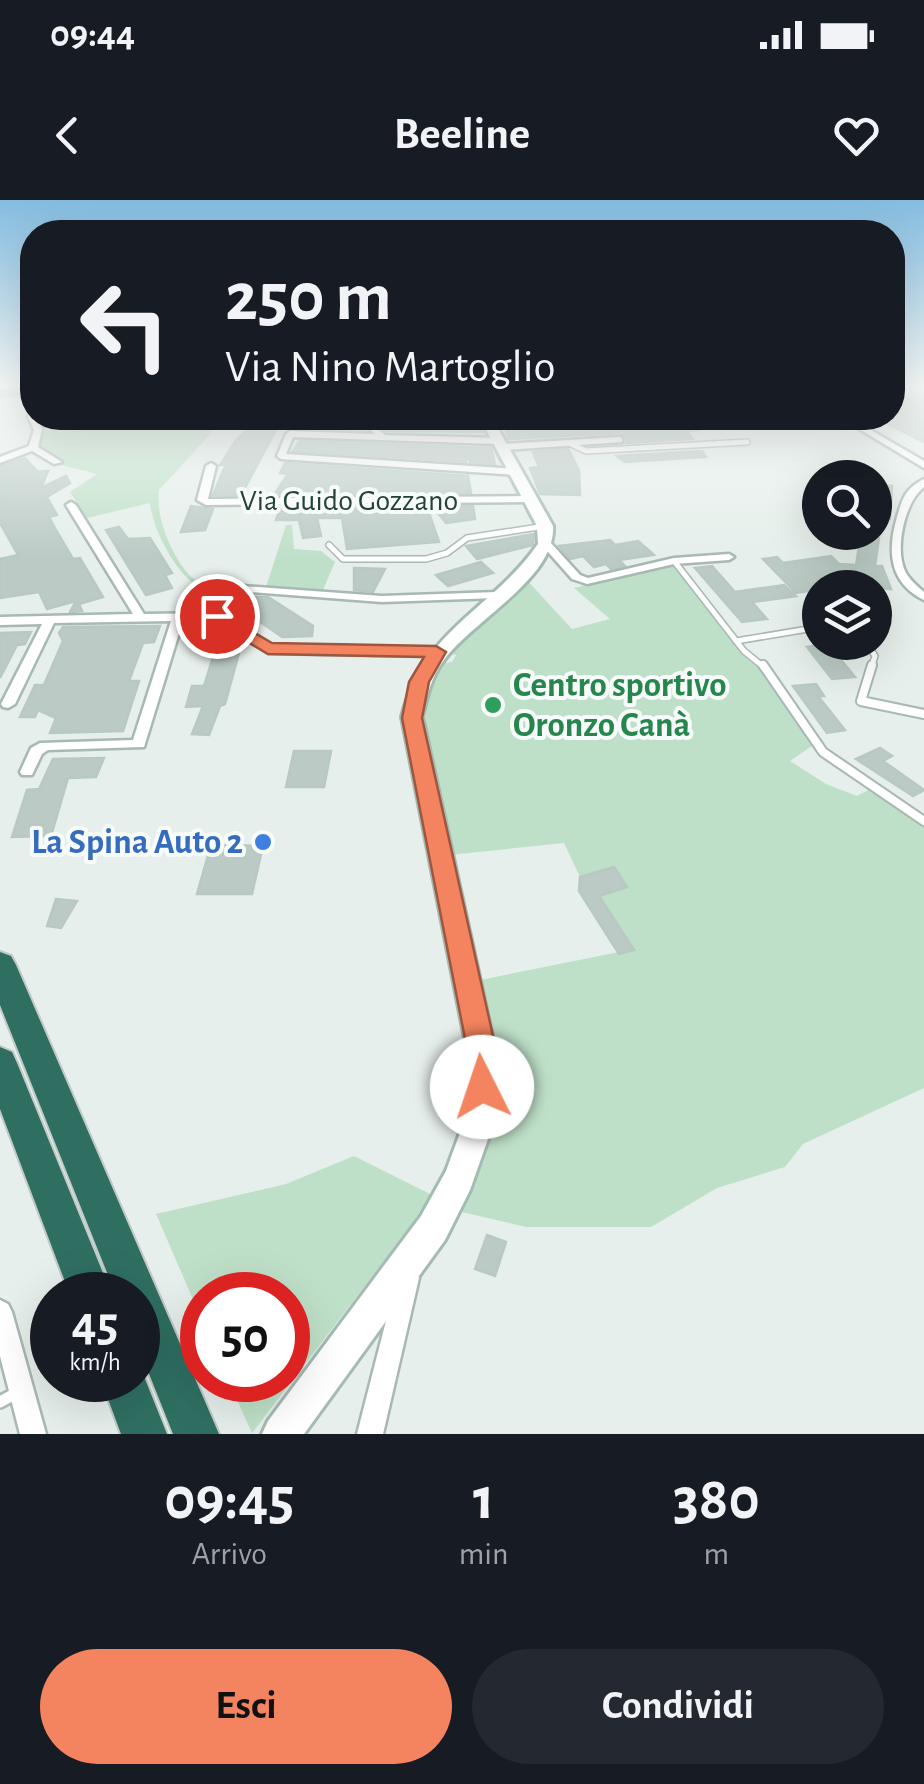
<!DOCTYPE html>
<html lang="it">
<meta charset="utf-8">
<style>
:root{--surface:#171b24;--page:#242831;--text:#f1f3f6;--muted:#9ea1a6;--accent:#f4845f}
body{margin:0;font-family:"Alegreya Sans",sans-serif;background:var(--page);color:var(--text);height:100vh;display:flex;flex-direction:column;font-size:38px;white-space:nowrap}
*{box-sizing:border-box;margin:0}
p{font-size:32px;color:var(--muted)}
.icon{flex:none;width:55px;height:55px;fill:none;stroke:currentColor;stroke-width:2;stroke-linecap:round;stroke-linejoin:round}
.map{position:relative;height:1234px;overflow:hidden}
.details{display:flex;flex-direction:column;background:var(--surface);flex:1}
.details>*{flex:none}
.banner{position:absolute;left:20px;top:20px;width:885px;height:210px;border-radius:40px;box-shadow:0 10px 40px #0002;background:#171b24;color:var(--text);overflow:hidden}
.tools{position:absolute;left:802px;top:260px;display:grid;gap:20px}
.tools a{display:grid;place-items:center;width:90px;height:90px;border-radius:50%;background:var(--surface);box-shadow:0 10px 40px #0002;font-size:50px}
.speed{position:absolute;left:30px;top:1072px;display:flex;gap:20px;font-size:50px;font-weight:700;text-align:center}
.speed>*{display:grid;place-content:center;width:130px;height:130px;border-radius:50%;background:var(--surface);box-shadow:0 10px 40px #0002;line-height:1}
.speed small{font-size:25px;font-weight:400}
.speed .limit{border:15px solid #d22;background:#fff;color:#111}
.pin{position:absolute;display:grid;place-items:center;width:85px;height:85px;color:#fff;margin:-42px;border:5px solid #fff;border-radius:50%;box-shadow:0 2px 10px #0007}
.me{position:absolute;width:110px;margin:-55px;rotate:356deg;stroke-linejoin:round;filter:drop-shadow(0 0 8px #0008)}
.turn{display:flex;align-items:center;gap:35px;height:210px;padding:0 40px;font-size:45px}
.turn .icon{width:130px;height:130px;stroke-width:2.5}
.turn b{display:block;font-size:70px;line-height:85px}
.eta{display:flex;justify-content:space-evenly;align-items:center;height:170px;text-align:center}
.eta b{font-size:60px;font-weight:600;line-height:70px}
.action{display:flex;gap:20px;margin-top:auto;padding:20px 40px}
.action a{flex:1;height:115px;border-radius:60px;background:var(--accent);color:#111;font-size:40px;font-weight:600;line-height:115px;text-align:center}
.action a+a{background:var(--page);color:var(--text)}
.status{display:flex;justify-content:space-between;align-items:center;height:70px;padding:0 50px;background:var(--surface);direction:ltr}
.status svg{height:28px;fill:currentColor}
header{display:flex;justify-content:space-between;align-items:center;height:130px;padding:0 40px;background:var(--surface);font-size:45px;font-weight:600}
.map>svg:first-child{display:block}
.green{fill:#bfe0c8}
.building{fill:#bbcac4;stroke:#b8c9c2;stroke-width:2.5}
.lines{fill:none;stroke-linecap:round;stroke-linejoin:round}
.lane-far2-casing{stroke:#a8b8b2;stroke-width:8}
.lane-far1-casing{stroke:#a8b8b2;stroke-width:12}
.lane-casing{stroke:#a8b8b2;stroke-width:16}
.street-casing{stroke:#a8b8b2;stroke-width:5}
.secondary-casing{stroke:#a4bbb3;stroke-width:6}
.primary-casing{stroke:#c2cac8;stroke-width:5}
.highway-casing{stroke:#c2cac8;stroke-width:4}
.lane-far2{stroke:#fff;stroke-width:5}
.lane-far1{stroke:#fff;stroke-width:8}
.lane{stroke:#fff;stroke-width:11}
.street{fill:#fff;fill-rule:evenodd}
.secondary{fill:#fff;fill-rule:evenodd}
.primary{fill:#6aa596;fill-rule:evenodd}
.highway{fill:#2f6f62;fill-rule:evenodd}
.route{fill:#f4845f;stroke:#9f563e;stroke-width:2.5}
.leisure-dot{fill:#2e9e5b;stroke:#f7fbf9;stroke-width:4}
.shop-dot{fill:#3f7fe0;stroke:#f7fbf9;stroke-width:4}
.labels{text-anchor:middle;dominant-baseline:central;stroke-width:8;stroke-linejoin:round;paint-order:stroke}
.far-street-label{font-size:30px;fill:#24423a;stroke:#f7fbf9}
.leisure-label{font-size:35px;font-weight:bold;fill:#27864d;stroke:#f7fbf9;text-anchor:start}
.shop-label{font-size:35px;font-weight:bold;fill:#366cbe;stroke:#f7fbf9;text-anchor:end}
</style>
<div class="status"><b>09:44</b><svg viewBox="0 0 49 12"><path d="M0 12V9h3v3zM5 12V6h3v6zM10 12V3h3v9zM15 12V0h3v12zM26 1h20v11H26zM47 4h2v5h-2z"/></svg></div>
<header><svg class="icon" aria-label="back" viewBox="0 0 24 24"><path d="M15 5l-7 7 7 7"/></svg>Beeline<svg class="icon" aria-label="heart" viewBox="0 0 24 24"><path d="M12 20l-8-8c-3-5 5-10 8-4 3-6 11-1 8 4z"/></svg></header>
<div class="map">
<svg width="924" height="1234" viewBox="0 0 924 1234">
<rect width="100%" height="100%" fill="#e6efeb"/>
<g class="green">
<path d="M 36,218 L 225,218 L 159,290 C 155,319 175,367 199,383 L 195,385 C 174,369 153,330 150,303 L 87,318 L 70,292 L 97,274 L 62,265 L 64,260 L 50,258 L 37,241 L 41,231 Z"/>
<polygon points="286,325 292,325 294,349 321,351 335,362 322,392 266,387"/>
<path d="M 665,365 L 675,366 L 741,453 L 756,462 L 812,546 L 790,561 L 826,584 L 857,596 L 868,590 L 924,625 L 924,888 L 803,944 L 785,967 L 717,988 L 651,1027 L 526,1027 L 462,1012 C 480,966 503,916 498,866 C 496,837 486,808 480,780 L 634,749 L 586,676 L 580,677 L 564,643 L 449,655 C 435,589 410,528 439,464 L 452,462 L 456,455 L 447,451 L 524,377 L 572,429 L 610,419 L 574,388 Z"/>
<polygon points="354,956 434,996 252,1233 228,1180 288,1180 288,1095 202,1095 202,1120 156,1014 286,984"/>
</g>
<g class="building">
<polygon points="909,185 924,185 924,242 886,223 892,221 892,188 914,202"/>
<polygon points="255,218 274,218 278,226 241,295 213,295 226,264 220,265 236,240 247,230 259,231"/>
<polygon points="394,218 406,224 410,218 478,223 483,232 386,231 374,220"/>
<polygon points="729,218 729,226 687,231 693,239 626,243 625,236 619,233 509,239 502,219"/>
<polygon points="300,241 491,248 495,264 470,262 465,252 466,262 293,251"/>
<polygon points="568,249 579,270 580,295 540,294 530,268 539,267 533,252"/>
<polygon points="702,251 706,257 625,262 617,256"/>
<polygon points="25,258 38,272 48,271 41,288 66,276 70,283 47,297 57,315 49,317 56,330 73,359 80,358 103,397 79,404 82,411 70,412 76,401 47,409 39,392 0,398 0,359 18,355 0,323 0,266"/>
<polygon points="285,263 468,276 471,293 274,295 288,274 280,273"/>
<polygon points="875,285 892,286 890,319 875,317"/>
<polygon points="191,306 213,309 205,330 181,332"/>
<polygon points="473,306 475,319 446,323 433,307"/>
<polygon points="427,307 439,342 347,349 342,318 317,318 321,336 303,338 299,320 276,320 280,308"/>
<polygon points="119,327 128,339 150,338 172,373 165,375 172,388 146,395 106,330"/>
<polygon points="534,334 533,345 477,359 466,346"/>
<polygon points="861,335 879,338 875,366 882,366 891,389 869,387 868,382 796,393 763,359 777,357 783,363 831,356 839,364 856,365"/>
<polygon points="610,340 615,345 638,341 654,355 619,360 625,366 611,369 606,364 594,367 583,356 570,359 559,346"/>
<polygon points="481,362 493,373 448,386 436,375"/>
<polygon points="712,366 735,392 784,385 796,396 752,402 767,419 742,422 695,368"/>
<polygon points="354,368 385,369 373,392 354,390"/>
<polygon points="241,397 268,397 313,426 312,436 282,437 239,407"/>
<polygon points="160,426 154,442 143,443 129,481 139,481 123,531 50,533 56,518 38,510 35,517 20,517 35,485 44,485 63,441 59,433 63,427"/>
<polygon points="31,432 25,444 17,445 0,478 0,433"/>
<polygon points="220,434 231,434 242,442 225,504 220,506 209,535 192,534 203,506 186,507 192,486 204,486"/>
<polygon points="828,444 855,477 832,479 807,447"/>
<polygon points="816,484 824,496 818,496 845,530 827,533 793,486"/>
<polygon points="880,548 892,556 883,561 924,590 913,596 856,559"/>
<polygon points="294,551 331,551 324,587 286,587"/>
<polygon points="104,558 96,577 68,578 51,636 12,637 27,590 39,589 53,559"/>
<polygon points="211,645 263,646 252,694 197,694"/>
<polygon points="614,667 627,687 599,696 634,750 619,754 579,691 580,677"/>
<polygon points="56,699 77,701 61,728 47,726"/>
<polygon points="487,1035 506,1042 495,1076 475,1069"/>
</g>
<g class="lines">
<g class="lane-far2-casing">
<g id="lane-far2">
<polyline points="569,243 586,251 747,242"/>
<polyline points="329,345 343,359 426,359 447,353 467,338 545,326"/>
<polyline points="674,361 744,451 765,468"/>
<polyline points="736,441 820,427"/>
<polyline points="866,442 875,456 871,468"/>
</g>
</g>
<g class="lane-far1-casing">
<g id="lane-far1">
<polyline points="763,465 823,552 924,621"/>
<polyline points="872,465 861,501 924,514"/>
</g>
</g>
<g class="lane-casing">
<polyline id="lane" points="0,1202 18,1192"/>
</g>
<g class="street-casing">
<g id="street">
<polygon points="32,214 32,218 37,218 42,230 38,247 62,262 54,264 32,251 0,263 0,257 29,246 34,230 28,216"/>
<polygon points="358,218 366,218 385,235 499,238 503,241 499,244 293,237 286,254 516,269 521,272 516,275 281,259 277,256 286,234 290,231 375,234"/>
<polygon points="841,218 850,218 924,261 924,268"/>
<polygon points="619,237 622,238 622,242 503,250 499,247 503,244"/>
<polygon points="211,263 216,266 208,299 531,296 536,299 531,302 206,305 197,300 206,266"/>
<path d="M 924,279 L 924,287 C 904,303 894,350 906,373 C 911,381 917,386 924,392 L 924,400 C 889,383 887,351 897,317 C 903,297 905,289 924,279 Z"/>
<polygon points="71,302 76,305 144,414 217,413 271,445 436,448 442,452 436,456 268,453 215,420 183,420 144,547 48,550 42,554 32,575 22,575 20,572 31,548 40,543 133,540 171,421 54,423 15,504 8,508 3,507 1,504 42,424 0,425 0,417 133,414 66,305"/>
<polygon points="546,341 550,342 580,375 588,378 674,358 729,354 734,357 729,360 674,364 587,384 572,379 541,344"/>
<polygon points="201,383 382,396 497,392 503,395 497,398 382,402 197,388 197,384"/>
<polygon points="408,1067 416,1070 419,1078 383,1234 357,1234 397,1078 400,1070"/>
<polygon points="0,1100 8,1104 12,1112 46,1234 20,1234 0,1156"/>
</g>
</g>
<g class="secondary-casing">
<path id="secondary" d="M 480,218 L 492,218 L 553,326 C 556,378 473,420 444,460 C 431,477 427,496 422,517 L 496,854 L 494,922 L 470,990 L 445,1040 L 304,1234 L 262,1234 L 268,1221 L 421,1016 L 446,971 L 464,922 L 468,854 L 402,517 C 424,428 490,412 538,344 L 537,326 Z"/>
</g>
<g class="primary-casing">
<polygon id="primary" points="32,185 32,193 0,197 0,189"/>
</g>
<g class="highway-casing">
<g id="highway">
<polygon points="0,752 11,756 16,765 219,1234 173,1234 138,1146 138,1095 116,1095 0,805"/>
<polygon points="0,847 12,852 17,863 112,1095 70,1095 0,909"/>
<polygon points="138,1164 139,1164 167,1234 121,1234 101,1180 138,1180"/>
</g>
</g>
<use href="#lane-far2" class="lane-far2"/>
<use href="#lane-far1" class="lane-far1"/>
<use href="#lane" class="lane"/>
<use href="#street" class="street"/>
<use href="#secondary" class="secondary"/>
<use href="#primary" class="primary"/>
<use href="#highway" class="highway"/>
</g>
<linearGradient id="sky" x2="0" y2="1"><stop stop-color="#84bce0"/><stop offset="0.52" stop-color="#f4f8f6"/><stop offset="1" stop-color="#f4f8f6" stop-opacity="0"/></linearGradient>
<rect width="924" height="358" fill="url(#sky)"/>
<polygon class="route" points="217,411 272,443 436,446 446,452 429,482 422,518 497,854 492,897 482,901 472,897 467,887 468,854 402,518 409,482 424,457 268,454 211,420 208,416"/>
<circle class="leisure-dot" cx="493" cy="505" r="10"/>
<circle class="shop-dot" cx="263" cy="642" r="10"/>
<g class="labels">
<g class="far-street-label">
<text x="349" y="301">Via Guido Gozzano</text>
</g>
<g class="leisure-label">
<text x="513" y="485">Centro sportivo<tspan x="513" dy="40">Oronzo Canà</tspan></text>
</g>
<g class="shop-label">
<text x="243" y="642">La Spina Auto 2</text>
</g>
</g>
</svg>
<div class="tools">
<a><svg class="icon" aria-label="search" viewBox="0 0 24 24"><circle cx="10" cy="10" r="6"/><path d="M15 15l6 6"/></svg></a>
<a><svg class="icon" aria-label="layers" viewBox="0 0 24 24"><path d="M12 4l9 5-9 5-9-5zM3 14l9 5 9-5"/></svg></a>
</div>
<div class="speed"><div>45<small>km/h</small></div><div class="limit">50</div></div>
<div class="pin" style="left:217px;top:416px;background:#d93025"><svg class="icon" aria-label="arrive" viewBox="0 0 24 24"><path d="M6 21V4h12l-3 4 3 4H6"/></svg></div>
<svg class="me" style="left:482px;top:887px" viewBox="-20 -20 40 40"><circle r="19" fill="#fff"/><path d="M0-13L10 11 0 6-10 11z" fill="#f4845f"/></svg>
<div class="banner">
<div class="turn"><svg class="icon" aria-label="left" viewBox="0 0 24 24"><path d="M17 20v-9H6M10 6l-5 5 5 5"/></svg><div><b>250 m</b>Via Nino Martoglio</div></div>
</div>
</div>
<section class="details">
<div class="eta">
<div><b>09:45</b><p>Arrivo</p></div>
<div><b>1</b><p>min</p></div>
<div><b>380</b><p>m</p></div>
</div>
<div class="action"><a>Esci</a><a>Condividi</a></div>
</section>
